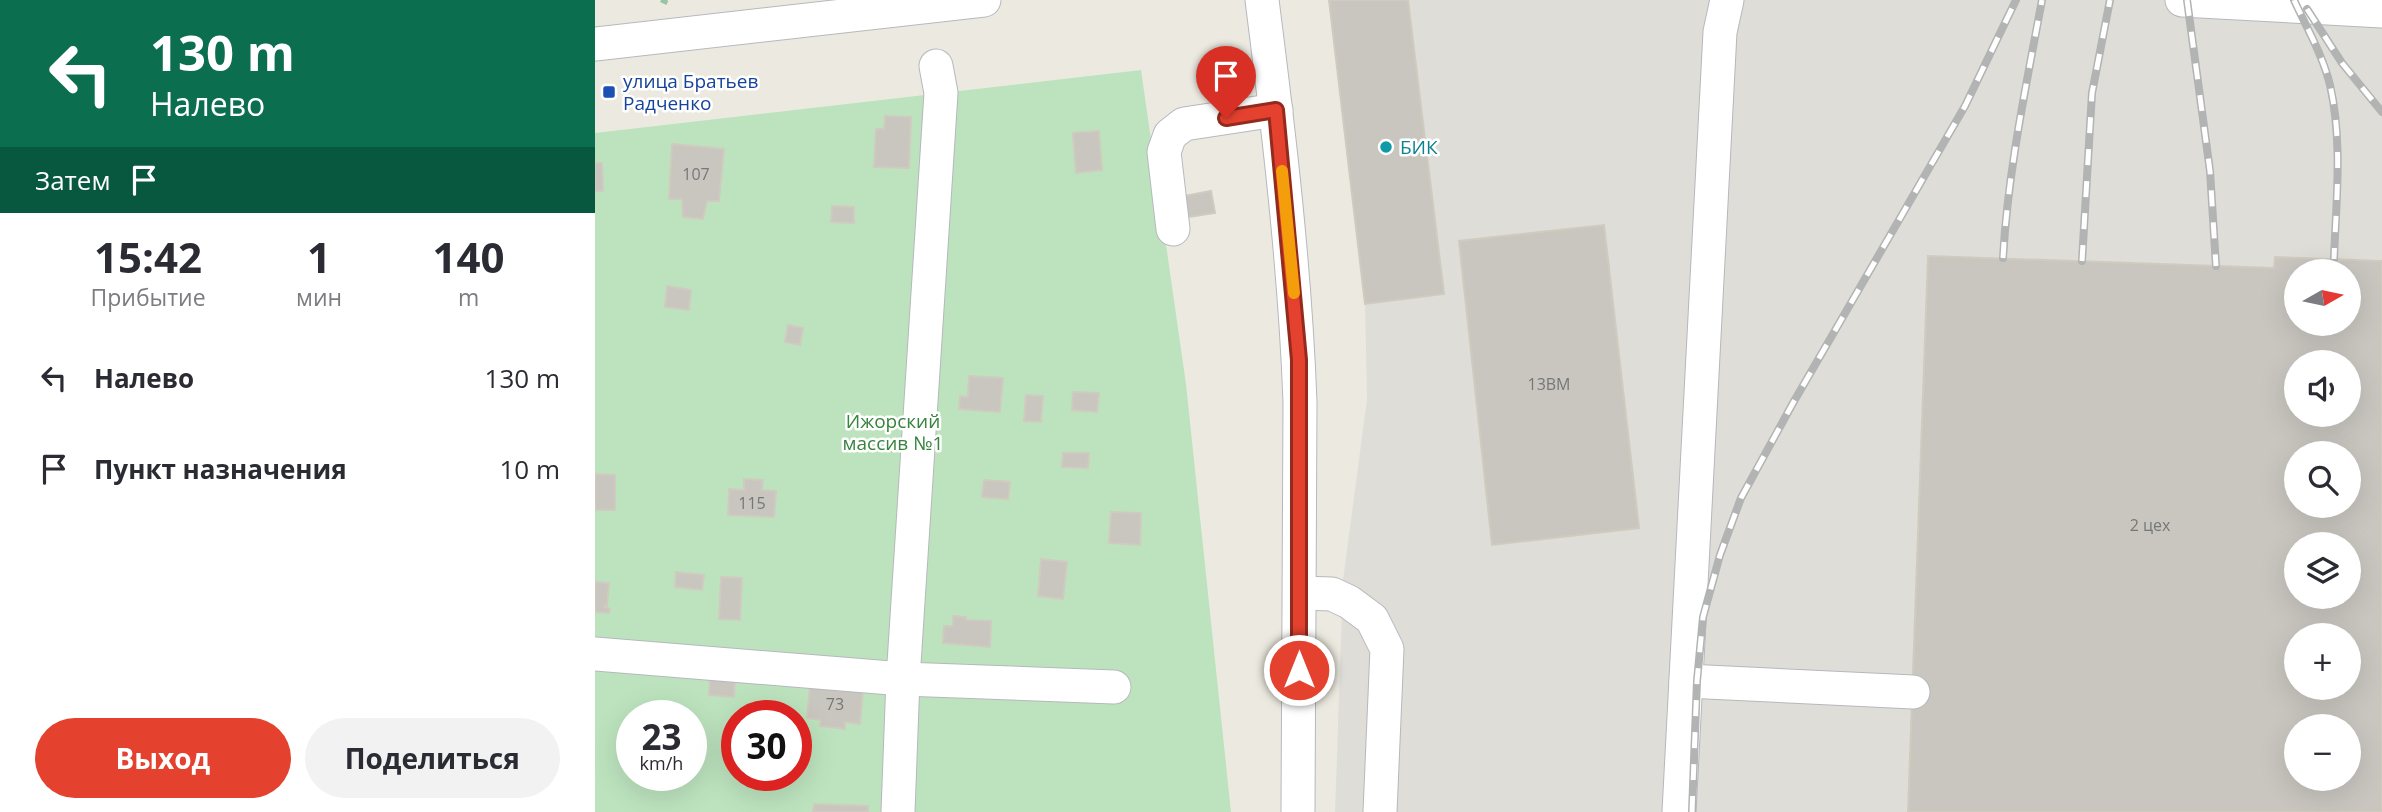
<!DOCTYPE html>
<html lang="ru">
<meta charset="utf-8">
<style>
:root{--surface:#fff;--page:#f2f2f3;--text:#2b2b33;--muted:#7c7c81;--accent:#e4412e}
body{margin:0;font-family:"Open Sans",sans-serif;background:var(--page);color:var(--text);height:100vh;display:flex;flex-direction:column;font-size:26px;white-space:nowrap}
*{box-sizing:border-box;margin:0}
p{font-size:23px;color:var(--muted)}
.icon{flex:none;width:38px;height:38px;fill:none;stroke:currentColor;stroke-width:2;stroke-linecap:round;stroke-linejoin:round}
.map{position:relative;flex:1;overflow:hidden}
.side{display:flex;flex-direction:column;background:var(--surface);width:595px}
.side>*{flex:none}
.banner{background:#0b6e4f;color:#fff;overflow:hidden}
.needle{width:46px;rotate:81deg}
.fabs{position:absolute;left:1689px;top:259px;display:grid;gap:14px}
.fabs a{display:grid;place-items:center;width:77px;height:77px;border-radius:50%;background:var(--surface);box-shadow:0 7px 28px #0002;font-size:35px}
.speed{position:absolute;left:21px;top:700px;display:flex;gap:14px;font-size:35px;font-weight:700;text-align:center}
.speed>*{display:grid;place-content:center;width:91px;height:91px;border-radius:50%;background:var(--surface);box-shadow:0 7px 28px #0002;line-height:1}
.speed small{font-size:18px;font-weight:400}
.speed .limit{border:10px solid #d22;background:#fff;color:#111}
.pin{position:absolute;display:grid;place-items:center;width:60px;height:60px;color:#fff;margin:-72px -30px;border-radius:50% 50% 50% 0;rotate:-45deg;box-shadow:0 0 7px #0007}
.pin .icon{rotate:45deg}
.me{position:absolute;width:77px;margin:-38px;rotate:0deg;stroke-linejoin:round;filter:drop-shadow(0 0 5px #0008)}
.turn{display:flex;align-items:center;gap:24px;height:147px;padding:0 35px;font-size:32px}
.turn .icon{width:91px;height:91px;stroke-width:2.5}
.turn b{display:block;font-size:49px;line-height:60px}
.then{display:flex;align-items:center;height:66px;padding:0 35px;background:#0003;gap:14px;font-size:26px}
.eta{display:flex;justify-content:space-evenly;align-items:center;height:119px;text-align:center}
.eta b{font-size:42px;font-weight:700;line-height:49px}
.action{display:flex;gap:14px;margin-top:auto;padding:14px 35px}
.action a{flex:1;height:80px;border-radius:42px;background:var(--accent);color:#fff;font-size:28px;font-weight:700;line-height:80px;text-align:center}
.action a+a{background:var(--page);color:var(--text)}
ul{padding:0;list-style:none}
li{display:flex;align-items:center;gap:21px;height:91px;padding:0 35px}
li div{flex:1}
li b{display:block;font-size:26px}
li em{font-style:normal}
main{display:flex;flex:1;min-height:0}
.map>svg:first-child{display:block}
.industrial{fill:#dfddd8;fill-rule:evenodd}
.green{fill:#bde3be;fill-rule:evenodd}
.building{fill:#c9c6c0;stroke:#d0cbbf;stroke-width:2;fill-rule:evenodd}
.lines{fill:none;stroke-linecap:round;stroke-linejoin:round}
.minor-casing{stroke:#b6b8bd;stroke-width:35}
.path{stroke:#97c4a5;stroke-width:4.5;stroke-dasharray:7 3.5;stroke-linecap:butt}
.minor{stroke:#fff;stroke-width:33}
.rail-casing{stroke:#b2b3b3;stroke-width:8}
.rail{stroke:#fff;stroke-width:5;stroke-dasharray:16;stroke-linecap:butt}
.route-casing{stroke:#942a1e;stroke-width:18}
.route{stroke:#e4412e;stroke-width:12}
.slow{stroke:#f59e0b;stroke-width:12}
.transit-dot{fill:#1a4fb4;stroke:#fff;stroke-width:2.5}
.culture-dot{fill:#0f9aa8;stroke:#fff;stroke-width:2.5}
.labels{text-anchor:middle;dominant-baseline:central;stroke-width:5;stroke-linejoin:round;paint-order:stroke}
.number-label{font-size:16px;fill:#757779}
.transit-label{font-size:19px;fill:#164399;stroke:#fff;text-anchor:start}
.culture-label{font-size:19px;fill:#0d838f;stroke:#fff;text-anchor:start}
.park-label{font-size:19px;fill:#36833c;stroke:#fff}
</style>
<main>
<section class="side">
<div class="banner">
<div class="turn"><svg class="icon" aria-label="left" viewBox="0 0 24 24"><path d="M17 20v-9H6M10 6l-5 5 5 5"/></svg><div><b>130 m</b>Налево</div></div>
<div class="then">Затем<svg class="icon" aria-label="arrive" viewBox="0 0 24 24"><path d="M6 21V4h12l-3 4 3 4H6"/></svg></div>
</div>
<div class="eta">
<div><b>15:42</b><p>Прибытие</p></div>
<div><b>1</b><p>мин</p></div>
<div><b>140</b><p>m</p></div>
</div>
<ul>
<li><svg class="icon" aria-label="left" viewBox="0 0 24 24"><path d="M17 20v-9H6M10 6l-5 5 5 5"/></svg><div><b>Налево</b></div><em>130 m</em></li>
<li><svg class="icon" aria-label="arrive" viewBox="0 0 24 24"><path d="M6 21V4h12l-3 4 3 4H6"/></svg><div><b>Пункт назначения</b></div><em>10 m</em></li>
</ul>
<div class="action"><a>Выход</a><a>Поделиться</a></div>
</section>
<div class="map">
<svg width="1787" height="812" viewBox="0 0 1787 812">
<rect width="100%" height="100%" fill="#eceae0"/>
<path class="industrial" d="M 813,0 L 1787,0 L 1787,812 L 740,812 L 748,580 L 772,399 L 770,304 L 849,293 ZM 1701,271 L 1754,271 L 1754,324 L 1701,324 ZM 1701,362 L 1754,362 L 1754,415 L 1701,415 ZM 1701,453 L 1754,453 L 1754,506 L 1701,506 ZM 1701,544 L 1754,544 L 1754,597 L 1701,597 ZM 1701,635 L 1754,635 L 1754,688 L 1701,688 ZM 1701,726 L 1754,726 L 1754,779 L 1701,779 Z"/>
<path class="green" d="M 546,70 L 591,384 L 636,812 L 0,812 L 0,133 ZM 37,716 L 96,716 L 96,775 L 37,775 ZM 142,716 L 201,716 L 201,775 L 142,775 Z"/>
<g class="building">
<polygon points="734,0 813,0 849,294 770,304"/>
<polygon points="290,116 316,117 314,168 279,167 281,129 289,129"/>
<polygon points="504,131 507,170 481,173 478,133"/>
<polygon points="77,144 129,149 124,201 112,201 108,219 88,217 87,199 74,199"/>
<polygon points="0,163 7,163 8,191 0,191"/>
<polygon points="616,191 620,213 593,217 589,196"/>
<polygon points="237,206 259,207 259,223 236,222"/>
<polygon points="1009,225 1044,528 897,545 864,241"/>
<path d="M 1333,256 L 1679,268 L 1680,257 L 1787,261 L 1787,812 L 1313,812 ZM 1701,271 L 1754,271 L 1754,324 L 1701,324 ZM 1701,362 L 1754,362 L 1754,415 L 1701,415 ZM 1701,453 L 1754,453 L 1754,506 L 1701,506 ZM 1701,544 L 1754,544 L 1754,597 L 1701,597 ZM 1701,635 L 1754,635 L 1754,688 L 1701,688 ZM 1701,726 L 1754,726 L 1754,779 L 1701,779 Z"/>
<polygon points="72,286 96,290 94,310 70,307"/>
<polygon points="193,325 208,328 205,345 190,342"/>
<polygon points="374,376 408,378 405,412 364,409 365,396 373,397"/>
<polygon points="478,392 504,393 502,412 477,410"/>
<polygon points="431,395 448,396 446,422 429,421"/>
<polygon points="468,453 494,453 493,468 467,467"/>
<polygon points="0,474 20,475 20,510 0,510"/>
<polygon points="149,479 168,480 167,490 181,491 179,517 133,515 134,489 149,490"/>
<polygon points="389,480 415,482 413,499 387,497"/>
<polygon points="516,512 546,513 545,545 514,543"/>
<polygon points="446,559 472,562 468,599 443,596"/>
<polygon points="81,572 109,575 107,590 80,587"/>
<polygon points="126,577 147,578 145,620 124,619"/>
<polygon points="0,582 14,583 12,606 8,606 15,609 14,613 0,612"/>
<polygon points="358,616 371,617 371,620 396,621 395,647 348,643 349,626 358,626"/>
<polygon points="115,675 140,677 139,697 114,695"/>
<polygon points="215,684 268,689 265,724 250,722 250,729 225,726 226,720 212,718"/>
<polygon points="219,804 273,806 273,812 218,812"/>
</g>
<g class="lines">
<g class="minor-casing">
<g id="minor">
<path d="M 667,0 C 684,133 700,268 705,402 L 703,812"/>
<polyline points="1587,0 1787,11"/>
<polyline points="0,44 389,0"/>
<polyline points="578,229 569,152 575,135 589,124 681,110"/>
<polyline points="705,593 737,594 754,602 777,619 792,649 785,812"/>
<polyline points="0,654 308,679 519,687"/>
<polyline points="1091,681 1318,692"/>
<polyline points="303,812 308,679 346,93 341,66"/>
<polyline points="1084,812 1125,32 1132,0"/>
</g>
</g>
<polyline class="path" points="66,0 75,4"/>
<use href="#minor" class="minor"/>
<g class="rail-casing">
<g id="rail">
<polyline points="1592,0 1615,171 1621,266"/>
<path d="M 1699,0 C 1712,28 1728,56 1735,85 C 1748,142 1741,202 1739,259"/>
<polyline points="1712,9 1747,63 1787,112"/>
<path d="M 1408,258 C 1413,171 1431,86 1447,0"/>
<polyline points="1487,261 1497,93 1515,0"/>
<polyline points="1097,812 1102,681 1108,617 1125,555 1146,498 1198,403 1370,106 1421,0"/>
</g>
</g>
<use href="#rail" class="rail"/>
</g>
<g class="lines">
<g class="route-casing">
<polyline id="route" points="631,118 681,110 704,360 704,670"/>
</g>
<use href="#route" class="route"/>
<polyline class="slow" points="687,171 699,293"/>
</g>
<rect class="transit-dot" x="7" y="85" width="14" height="14" rx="3.5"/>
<circle class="culture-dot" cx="791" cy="147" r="7"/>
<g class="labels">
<g class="number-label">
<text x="101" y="174">107</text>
<text x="954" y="384">13ВМ</text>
<text x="157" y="503">115</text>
<text x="1555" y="525">2 цех</text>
<text x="240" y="704">73</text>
</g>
<g class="transit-label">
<text x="28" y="81">улица Братьев<tspan x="28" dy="22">Радченко</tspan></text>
</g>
<g class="culture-label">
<text x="805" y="147">БИК</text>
</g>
<g class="park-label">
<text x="298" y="421">Ижорский<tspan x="298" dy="22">массив №1</tspan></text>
</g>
</g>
</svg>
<div class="fabs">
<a><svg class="needle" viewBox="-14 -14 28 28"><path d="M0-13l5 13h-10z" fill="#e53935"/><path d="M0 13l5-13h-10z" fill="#7c7c81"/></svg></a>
<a><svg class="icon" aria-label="sound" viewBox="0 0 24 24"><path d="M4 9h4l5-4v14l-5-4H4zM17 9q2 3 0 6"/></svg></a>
<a><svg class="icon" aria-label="search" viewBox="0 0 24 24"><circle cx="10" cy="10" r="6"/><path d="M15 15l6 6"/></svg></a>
<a><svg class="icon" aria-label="layers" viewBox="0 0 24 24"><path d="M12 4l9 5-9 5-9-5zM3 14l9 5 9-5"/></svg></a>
<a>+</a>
<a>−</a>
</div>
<div class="speed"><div>23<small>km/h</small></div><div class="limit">30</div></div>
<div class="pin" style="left:631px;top:118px;background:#d93025"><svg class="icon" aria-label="arrive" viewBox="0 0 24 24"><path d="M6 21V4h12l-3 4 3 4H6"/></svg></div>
<svg class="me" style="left:704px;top:670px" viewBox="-20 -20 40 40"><circle r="17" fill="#e4412e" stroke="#fff" stroke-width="3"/><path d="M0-11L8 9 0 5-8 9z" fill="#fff"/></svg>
</div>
</main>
